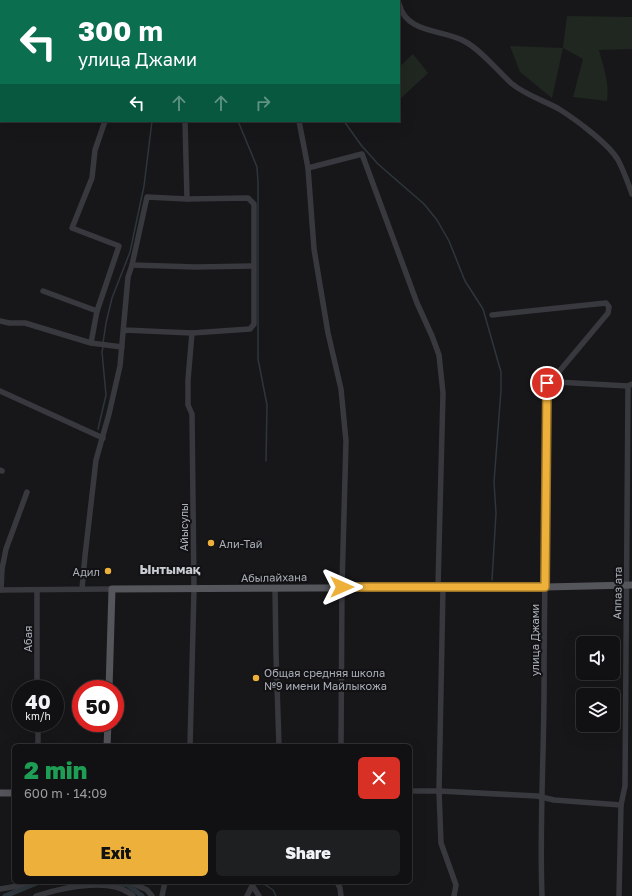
<!DOCTYPE html>
<meta charset="utf-8">
<style>
:root{--surface:#111113;--page:#1e1f21;--text:#f1f3f6;--muted:#9c9da0;--line:#303133;--accent:#edb03a}
body{margin:0;font-family:"Golos Text",sans-serif;background:var(--page);color:var(--text);height:100vh;display:flex;flex-direction:column;font-size:15px;white-space:nowrap}
*{box-sizing:border-box;margin:0}
p{font-size:13px;color:var(--muted)}
.icon{flex:none;width:22px;height:22px;fill:none;stroke:currentColor;stroke-width:2;stroke-linecap:round;stroke-linejoin:round}
.map{position:relative;flex:1;overflow:hidden}
.side{position:absolute;left:12px;top:744px;width:400px;height:140px;display:flex;flex-direction:column;background:var(--surface);border-radius:6px;box-shadow:0 4px 16px #0002,0 0 0 1px var(--line)}
.side>*{flex:none}
.guide{position:absolute;left:0px;top:0px;width:400px;height:122px;box-shadow:0 4px 16px #0002,0 0 0 1px var(--line);background:#0b6e4f;color:#fff;overflow:hidden}
.tools{position:absolute;left:576px;top:636px;display:grid;gap:8px}
.tools a{display:grid;place-items:center;width:44px;height:44px;border-radius:6px;background:var(--surface);box-shadow:0 4px 16px #0002,0 0 0 1px var(--line);font-size:20px}
.speed{position:absolute;left:12px;top:680px;display:flex;gap:8px;font-size:20px;font-weight:700;text-align:center}
.speed>*{display:grid;place-content:center;width:52px;height:52px;border-radius:50%;background:var(--surface);box-shadow:0 4px 16px #0002,0 0 0 1px var(--line);line-height:1}
.speed small{font-size:10px;font-weight:400}
.speed .limit{border:6px solid #d22;background:#fff;color:#111}
.pin{position:absolute;display:grid;place-items:center;width:34px;height:34px;color:#fff;margin:-17px;border:2px solid #fff;border-radius:50%;box-shadow:0 1px 4px #0007}
.me{position:absolute;width:44px;margin:-22px;rotate:90deg;stroke-linejoin:round;filter:drop-shadow(0 0 3px #0008)}
.turn{display:flex;align-items:center;gap:14px;height:84px;padding:0 12px;font-size:18px}
.turn .icon{width:52px;height:52px;stroke-width:2.5}
.turn b{display:block;font-size:28px;line-height:34px}
.lanes{display:flex;align-items:center;height:38px;padding:0 12px;background:#0003;justify-content:center;gap:20px;direction:ltr}
.lanes .off{opacity:.35}
.round{display:grid;place-items:center;flex:none;width:42px;height:42px;border-radius:6px;background:var(--page)}
.overview{display:flex;align-items:center;justify-content:space-between;height:68px;padding:0 12px}
h1{font-size:24px;font-weight:800;line-height:30px;color:#1e9e55}
.cta{display:flex;gap:8px;margin-top:auto;padding:8px 12px}
.cta a{flex:1;height:46px;border-radius:6px;background:var(--accent);color:#111;font-size:16px;font-weight:800;line-height:46px;text-align:center}
.cta a+a{background:var(--page);color:var(--text)}
.map>svg:first-child{display:block}
.green{fill:#1f2720}
.lines{fill:none;stroke-linecap:round;stroke-linejoin:round}
.stream{stroke:#2d363c;stroke-width:1.5}
.canal{stroke:#2d363c;stroke-width:5}
.minor{stroke:#38393e;stroke-width:5.5}
.major{stroke:#54565c;stroke-width:7}
.route-casing{stroke:#9a7226;stroke-width:10}
.route{stroke:#edb03a;stroke-width:7}
.poi-dot{fill:#edb03a;stroke:#121214;stroke-width:1.5}
.labels{text-anchor:middle;dominant-baseline:central;stroke-width:4;stroke-linejoin:round;paint-order:stroke}
.street-label{font-size:11px;fill:#a9aeb8;stroke:#121214}
.poi-label{font-size:11px;fill:#a9aeb8;stroke:#121214;text-anchor:start}
.quarter-label{font-size:13px;font-weight:bold;fill:#cacdd4;stroke:#121214}
</style>
<div class="map">
<svg width="632" height="896" viewBox="0 0 632 896">
<rect width="100%" height="100%" fill="#171719"/>
<g class="green">
<path d="M 567,16 L 632,17 L 632,49 L 599,50 C 603,66 610,84 607,101 L 573,97 L 583,59 L 563,48 L 552,98 L 520,72 L 510,46 L 563,48 Z"/>
<polygon points="413,54 428,73 399,100 399,67"/>
</g>
<g class="lines">
<g class="stream">
<polyline points="147,0 147,1"/>
<polyline points="123,1 124,0"/>
<polyline points="238,121 257,167 258,182 258,359 267,405 266,461"/>
<polyline points="344,121 361,145 378,164 424,204 437,220 449,241 465,281 483,309 501,372 501,390 494,482 496,513 492,580"/>
<polyline points="103,343 106,323 112,298 130,252 144,186 152,121"/>
<polyline points="98,429 106,395 102,352 103,347"/>
<polyline points="261,882 273,890 276,896"/>
</g>
<g class="canal">
<polyline points="115,882 128,885 142,896"/>
<polyline points="5,896 39,882"/>
</g>
<g class="minor">
<polyline points="158,0 159,1"/>
<polyline points="213,1 215,0"/>
<polyline points="357,1 358,0"/>
<path d="M 399,4 C 407,34 441,29 464,41 C 480,49 497,70 511,83 C 525,95 543,100 559,109 C 575,119 609,144 618,160 C 624,171 628,183 632,194"/>
<polyline points="105,121 95,150 92,178 72,228 119,246 97,311 91,343 122,347"/>
<polyline points="185,121 187,199"/>
<polyline points="299,121 308,168 314,249 328,333 341,389 346,441 342,587 341,746"/>
<polyline points="308,168 362,154 417,303 432,336 439,355 443,393 438,587"/>
<polyline points="132,265 196,267 253,266"/>
<polyline points="43,291 97,311"/>
<polyline points="492,315 606,303 609,307 608,313 557,374 556,382"/>
<polyline points="0,321 9,323 25,323 91,343"/>
<polyline points="0,391 103,438"/>
<polyline points="0,470 2,471"/>
<polyline points="443,587 439,791 441,843 456,885 454,896"/>
<polyline points="275,588 276,654 279,746"/>
<polyline points="82,589 85,556 96,460 109,414 120,366 128,277 132,265 147,197 187,199 248,198 254,204 254,324 250,329 192,333 124,330"/>
<polyline points="0,590 112,589"/>
<polyline points="1,590 2,569 6,549 27,492"/>
<polyline points="37,590 37,689"/>
<polyline points="38,723 38,746"/>
<polyline points="190,746 194,589 192,414 188,405 188,380 192,333"/>
<polyline points="410,791 439,791 537,796 554,800 621,805"/>
<polyline points="130,882 147,890 152,896"/>
<polyline points="337,882 340,888 341,896"/>
<polyline points="252,885 259,896"/>
<polyline points="0,889 18,886 29,882"/>
<path d="M 36,896 C 61,888 112,876 133,896"/>
<polyline points="162,896 165,882"/>
<polyline points="247,896 254,882"/>
<path d="M 542,896 C 539,819 545,743 544,666 L 547,383 L 556,382 L 628,386 L 632,384"/>
<polyline points="619,896 621,805 625,786 628,386"/>
</g>
<g class="major">
<polyline points="109,689 112,589 545,587 632,585"/>
<polyline points="107,746 108,723"/>
<polyline points="0,793 14,793"/>
</g>
</g>
<g class="lines">
<g class="route-casing">
<polyline id="route" points="342,587 545,587 547,383"/>
</g>
<use href="#route" class="route"/>
</g>
<g class="poi-dot">
<circle cx="211" cy="543" r="4"/>
<circle cx="108" cy="571" r="4"/>
<circle cx="256" cy="678" r="4"/>
</g>
<g class="labels">
<g class="street-label">
<text transform="translate(183 527) rotate(-90)">Айысулы</text>
<text transform="translate(274 577) rotate(-1)">Абылайхана</text>
<text transform="translate(617 593) rotate(-89)">Аппаз ата</text>
<text transform="translate(27 639) rotate(-90)">Абая</text>
<text transform="translate(534 640) rotate(-90)">улица Джами</text>
</g>
<g class="poi-label">
<text x="219" y="543">Али-Тай</text>
<text x="100" y="571" text-anchor="end">Адил</text>
<text x="264" y="672">Общая средняя школа<tspan x="264" dy="13">№9 имени Майлыкожа</tspan></text>
</g>
<g class="quarter-label">
<text x="170" y="569">Ынтымақ</text>
</g>
</g>
</svg>
<div class="tools">
<a><svg class="icon" aria-label="sound" viewBox="0 0 24 24"><path d="M4 9h4l5-4v14l-5-4H4zM17 9q2 3 0 6"/></svg></a>
<a><svg class="icon" aria-label="layers" viewBox="0 0 24 24"><path d="M12 4l9 5-9 5-9-5zM3 14l9 5 9-5"/></svg></a>
</div>
<div class="speed"><div>40<small>km/h</small></div><div class="limit">50</div></div>
<div class="pin" style="left:547px;top:383px;background:#d93025"><svg class="icon" aria-label="arrive" viewBox="0 0 24 24"><path d="M6 21V4h12l-3 4 3 4H6"/></svg></div>
<svg class="me" style="left:342px;top:587px" viewBox="-20 -20 40 40"><path d="M0-17L14 15 0 8-14 15z" fill="#edb03a" stroke="#fff" stroke-width="4"/></svg>
<div class="guide">
<div class="turn"><svg class="icon" aria-label="left" viewBox="0 0 24 24"><path d="M17 20v-9H6M10 6l-5 5 5 5"/></svg><div><b>300 m</b>улица Джами</div></div>
<div class="lanes"><svg class="icon" aria-label="left" viewBox="0 0 24 24"><path d="M17 20v-9H6M10 6l-5 5 5 5"/></svg><svg class="icon off" aria-label="ahead" viewBox="0 0 24 24"><path d="M12 20V5M6 11l6-6 6 6"/></svg><svg class="icon off" aria-label="ahead" viewBox="0 0 24 24"><path d="M12 20V5M6 11l6-6 6 6"/></svg><svg class="icon off" aria-label="right" viewBox="0 0 24 24"><path d="M7 20v-9h11M14 6l5 5-5 5"/></svg></div>
</div>
<section class="side">
<div class="overview"><div><h1>2 min</h1><p>600 m · 14:09</p></div><a class="round" style="background:#d93025;color:#fff"><svg class="icon" aria-label="close" viewBox="0 0 24 24"><path d="M6 6l12 12M18 6L6 18"/></svg></a></div>
<div class="cta"><a>Exit</a><a>Share</a></div>
</section>
</div>
